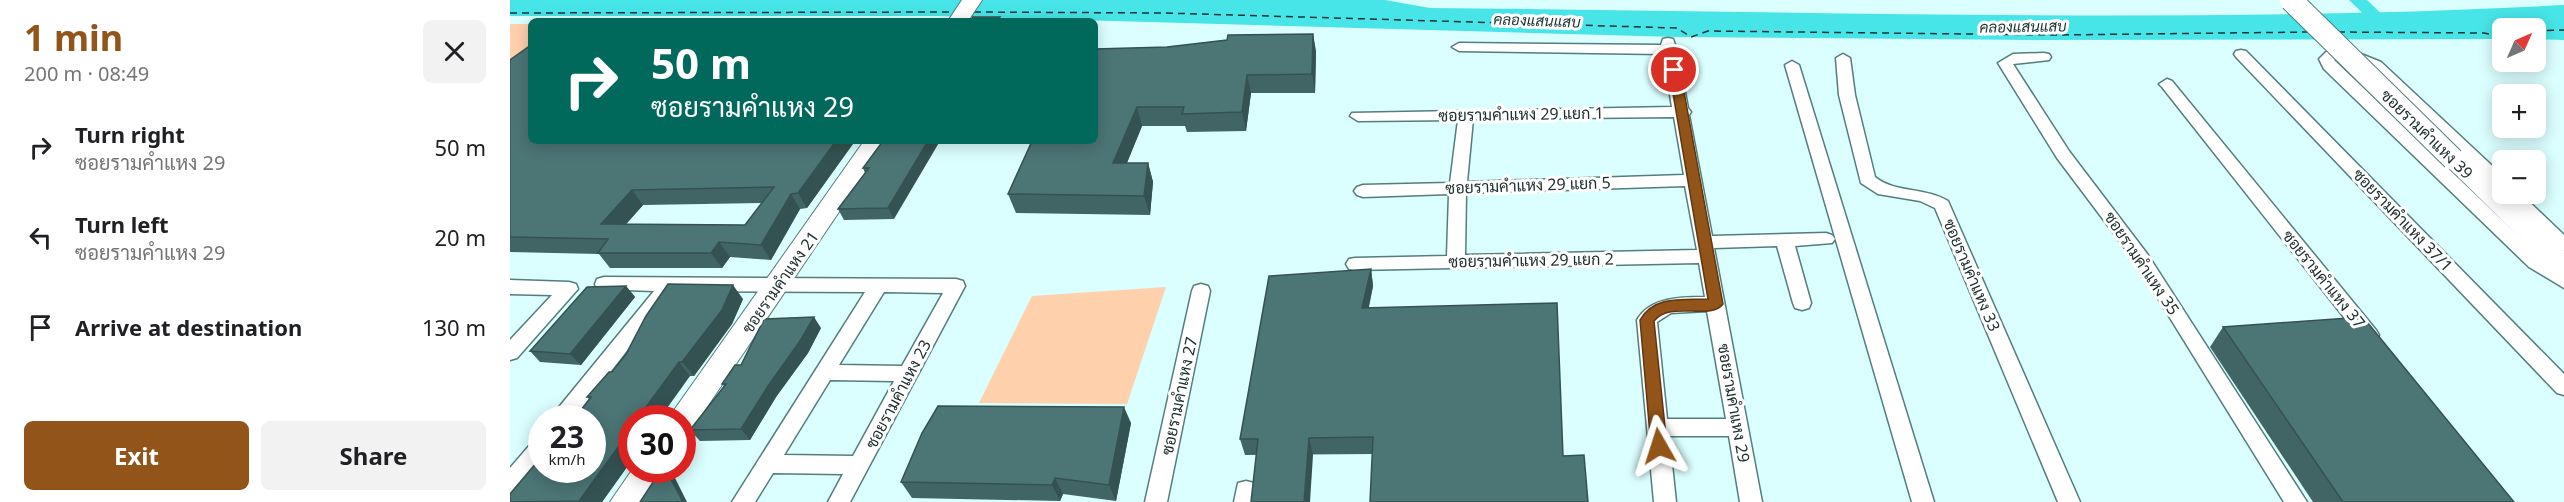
<!DOCTYPE html>
<meta charset="utf-8">
<style>
:root{--surface:#fff;--page:#f2f2f2;--text:#202124;--muted:#757577;--accent:#925418}
body{margin:0;font-family:"Noto Sans",Sarabun,sans-serif;background:var(--page);color:var(--text);height:100vh;display:flex;flex-direction:column;font-size:22px;white-space:nowrap}
*{box-sizing:border-box;margin:0}
p{font-size:20px;color:var(--muted)}
.icon{flex:none;width:33px;height:33px;fill:none;stroke:currentColor;stroke-width:2;stroke-linecap:round;stroke-linejoin:round}
.map{position:relative;flex:1;overflow:hidden}
.details{display:flex;flex-direction:column;background:var(--surface);width:510px}
.details>*{flex:none}
.hud{position:absolute;left:18px;top:18px;width:570px;height:126px;border-radius:9px;box-shadow:0 3px 15px #0003;background:#00695c;color:#fff;overflow:hidden}
.needle{width:39px;rotate:45deg}
.tools{position:absolute;left:1982px;top:18px;display:grid;gap:12px}
.tools a{display:grid;place-items:center;width:54px;height:54px;border-radius:9px;background:var(--surface);box-shadow:0 3px 15px #0003;font-size:30px}
.speed{position:absolute;left:18px;top:405px;display:flex;gap:12px;font-size:30px;font-weight:700;text-align:center}
.speed>*{display:grid;place-content:center;width:78px;height:78px;border-radius:50%;background:var(--surface);box-shadow:0 3px 15px #0003;line-height:1}
.speed small{font-size:15px;font-weight:400}
.speed .limit{border:9px solid #d22;background:#fff;color:#111}
.pin{position:absolute;display:grid;place-items:center;width:51px;height:51px;color:#fff;margin:-26px;border:3px solid #fff;border-radius:50%;box-shadow:0 2px 6px #0007}
.me{position:absolute;width:66px;margin:-33px;rotate:354deg;stroke-linejoin:round;filter:drop-shadow(0 0 4px #0008)}
.turn{display:flex;align-items:center;gap:21px;height:126px;padding:0 24px;font-size:27px}
.turn .icon{width:78px;height:78px;stroke-width:2.5}
.turn b{display:block;font-size:42px;line-height:51px}
.round{display:grid;place-items:center;flex:none;width:63px;height:63px;border-radius:9px;background:var(--page)}
.headline{display:flex;align-items:center;justify-content:space-between;height:102px;padding:0 24px}
h1{font-size:36px;font-weight:700;line-height:45px;color:var(--accent)}
.action{display:flex;gap:12px;margin-top:auto;padding:12px 24px}
.action a{flex:1;height:69px;border-radius:9px;background:var(--accent);color:#fff;font-size:24px;font-weight:700;line-height:69px;text-align:center}
.action a+a{background:var(--page);color:var(--text)}
ul{padding:0;list-style:none}
li{display:flex;align-items:center;gap:18px;height:90px;padding:0 24px}
li div{flex:1}
li b{display:block;font-size:22px}
li em{font-style:normal}
main{display:flex;flex:1;min-height:0}
.map>svg:first-child{display:block}
.green{fill:#ffd0ac}
.water{fill:#47e5e8}
.lines{fill:none;stroke-linecap:round;stroke-linejoin:round}
.canal{fill:#47e5e8;fill-rule:evenodd}
.ferry{stroke:#1a3334;stroke-width:1.5;stroke-dasharray:7 5;stroke-linecap:butt}
.street-casing{stroke:#547d7d;stroke-width:3}
.secondary-casing{stroke:#547d7d;stroke-width:2}
.street{fill:#fff;fill-rule:evenodd}
.secondary{fill:#fff;fill-rule:evenodd}
.secondary-bridge-casing{stroke:#547d7d;stroke-width:24;stroke-linecap:butt}
.secondary-bridge{stroke:#fff;stroke-width:22}
.wall{fill:#416565;fill-rule:evenodd}
.shaded-wall{fill:#355252}
.building{fill:#4c7575;stroke:#355252;stroke-width:1.5;fill-rule:evenodd}
.route{fill:#925418;stroke:#5f3710;stroke-width:1.5}
.labels{text-anchor:middle;dominant-baseline:central;stroke-width:6;stroke-linejoin:round;paint-order:stroke}
.far-water-label{font-size:15px;font-style:italic;fill:#1a3334;stroke:#fff}
.street-label{font-size:16px;fill:#203131;stroke:#fff}
</style>
<main>
<section class="details">
<div class="headline"><div><h1>1 min</h1><p>200 m · 08:49</p></div><a class="round"><svg class="icon" aria-label="close" viewBox="0 0 24 24"><path d="M6 6l12 12M18 6L6 18"/></svg></a></div>
<ul>
<li><svg class="icon" aria-label="right" viewBox="0 0 24 24"><path d="M7 20v-9h11M14 6l5 5-5 5"/></svg><div><b>Turn right</b><p>ซอยรามคำแหง 29</p></div><em>50 m</em></li>
<li><svg class="icon" aria-label="left" viewBox="0 0 24 24"><path d="M17 20v-9H6M10 6l-5 5 5 5"/></svg><div><b>Turn left</b><p>ซอยรามคำแหง 29</p></div><em>20 m</em></li>
<li><svg class="icon" aria-label="arrive" viewBox="0 0 24 24"><path d="M6 21V4h12l-3 4 3 4H6"/></svg><div><b>Arrive at destination</b></div><em>130 m</em></li>
</ul>
<div class="action"><a>Exit</a><a>Share</a></div>
</section>
<div class="map">
<svg width="2054" height="502" viewBox="0 0 2054 502">
<rect width="100%" height="100%" fill="#dbfefe"/>
<g class="green">
<polygon points="0,24 21,24 21,60 0,63"/>
<polygon points="656,287 617,404 469,403 522,296"/>
</g>
<path class="water" d="M 0,0 L 875,0 L 920,8 C 1298,11 1676,25 2054,5 L 2054,40 L 2025,39 L 2025,28 L 1992,28 L 1992,39 L 1526,40 L 1166,37 L 428,16 L 0,16 Z"/>
<g class="lines">
<polygon class="canal" points="1839,0 1857,0 1882,24 1880,28 1868,28"/>
<g class="ferry">
<polyline points="464,12 654,13 1167,28 1181,37 1198,31 1546,35 1800,32"/>
<polyline points="0,13 444,12"/>
<polyline points="2025,31 2054,30"/>
<polyline points="1828,32 1974,33 1992,37"/>
</g>
<g class="street-casing">
<g id="street">
<path d="M 1158,38 L 1163,39 L 1167,50 L 1178,108 L 1181,112 L 1179,115 L 1202,236 L 1316,233 L 1322,235 L 1325,239 L 1322,243 L 1285,246 L 1301,303 L 1299,308 L 1292,310 L 1285,308 L 1283,303 L 1267,246 L 1204,248 L 1252,502 L 1230,502 L 1219,436 L 1159,436 L 1166,502 L 1144,502 L 1127,320 C 1140,297 1171,297 1195,297 L 1189,263 L 845,270 L 839,269 L 836,264 L 839,259 L 845,258 L 937,256 L 939,194 L 853,197 L 847,195 L 844,191 L 847,187 L 853,185 L 940,183 L 948,120 L 848,121 L 840,116 L 842,113 L 1162,107 L 1153,54 L 949,51 L 942,47 L 949,43 L 1151,45 L 1153,39 ZM 1164,117 L 1174,175 L 957,182 L 963,119 ZM 1175,186 L 1187,250 L 955,255 L 956,193 ZM 1197,311 L 1216,419 L 1157,419 L 1147,322 L 1161,313 Z"/>
<polygon points="1827,49 1846,52 1871,62 1992,175 1992,191 1986,189 1861,68 1839,59 1824,60 2031,257 2054,272 2054,288 2019,267 1814,69 1809,59 1816,52"/>
<polygon points="1731,50 1736,51 2054,374 2054,395 2047,393 1726,57 1724,54 1726,51"/>
<polygon points="1534,53 1539,54 1541,57 1539,60 1503,64 1559,151 1638,255 1797,502 1774,502 1626,263 1547,158 1488,63 1503,54"/>
<path d="M 1333,54 L 1340,58 L 1345,95 L 1365,177 C 1384,193 1415,187 1438,201 L 1570,502 L 1548,502 L 1425,208 L 1410,201 L 1368,194 L 1351,183 L 1329,95 L 1326,58 Z"/>
<polygon points="1282,61 1289,65 1424,502 1402,502 1275,65"/>
<polygon points="1657,79 1662,81 1866,330 1869,335 1866,340 1859,342 1852,340 1652,87 1649,84"/>
<polygon points="1992,194 2011,194 2054,235 2054,251 2048,249"/>
<path d="M 94,277 L 446,279 L 453,281 L 455,286 L 340,502 L 318,502 L 333,474 L 263,473 L 245,502 L 222,502 L 355,292 L 164,291 L 64,418 L 42,418 L 45,412 L 144,291 L 87,289 L 85,284 L 87,279 ZM 374,292 L 433,293 L 392,366 L 329,365 ZM 320,380 L 384,381 L 343,456 L 274,455 Z"/>
<polygon points="0,280 59,282 66,284 68,289 7,358 0,360 0,340 42,295 0,294"/>
<polygon points="691,284 698,286 700,291 657,502 635,502 682,291 684,286"/>
<polygon points="32,436 32,461 8,491 0,493 0,468 25,439"/>
<polygon points="736,481 744,483 747,490 746,502 724,502 728,483"/>
</g>
</g>
<g class="secondary-casing">
<g id="secondary">
<polygon points="452,0 472,0 458,21 438,21"/>
<polygon points="354,141 377,141 182,429 172,433 172,418 159,418 162,413"/>
<polygon points="1943,152 1951,154 2054,251 2054,275 2045,272 1935,164 1931,159 1935,154"/>
<polygon points="122,470 154,470 134,502 100,502"/>
</g>
</g>
<use href="#street" class="street"/>
<use href="#secondary" class="secondary"/>
<g class="secondary-bridge-casing">
<polyline id="secondary-bridge" points="1781,0 1943,159"/>
</g>
<use href="#secondary-bridge" class="secondary-bridge"/>
</g>
<g class="wall">
<polygon points="803,34 806,52 805,93 741,93 736,131 677,132 675,126 632,126 617,163 638,163 643,182 640,215 506,213 498,194 657,47"/>
<path d="M 0,60 L 21,141 L 182,142 L 345,141 L 297,208 L 290,209 L 261,260 L 220,257 L 212,268 L 100,268 L 89,254 L 0,252 ZM 252,203 L 235,225 L 116,224 L 133,205 Z"/>
<polygon points="373,141 384,219 334,220 328,209 355,173 353,168"/>
<polygon points="861,269 863,286 859,307 1053,456 1078,502 863,454 735,455 730,439"/>
<polygon points="116,286 125,297 71,365 30,362 20,351"/>
<polygon points="233,299 222,324 184,376 180,376 122,418 122,460 92,502 0,502 32,470 80,400 77,397 102,372 116,354"/>
<polygon points="1713,327 2004,502 1803,502 1700,347"/>
<polygon points="311,328 298,353 266,397 240,440 190,441 180,430 214,386 212,384"/>
<polygon points="621,423 606,501 553,494 550,501 402,498 391,482"/>
</g>
<g class="shaded-wall">
<polygon points="803,34 806,52 805,93 802,74"/>
<polygon points="737,75 741,93 736,131 732,112"/>
<polygon points="627,107 632,126 609,182 603,163"/>
<polygon points="326,141 345,141 297,208 288,193"/>
<polygon points="418,141 430,141 384,219 378,208"/>
<polygon points="638,163 643,182 640,215 634,196"/>
<polygon points="122,190 133,205 103,239 91,224"/>
<polygon points="281,194 290,209 261,260 251,245"/>
<polygon points="209,242 220,257 212,268 201,253"/>
<polygon points="861,269 863,286 855,324 852,308"/>
<polygon points="223,285 233,299 222,324 184,376 172,362"/>
<polygon points="116,286 125,297 71,365 60,354"/>
<polygon points="304,317 311,328 298,353 266,397 240,440 231,429 258,386"/>
<polygon points="169,362 180,376 150,418 128,418"/>
<polygon points="614,407 621,423 606,501 599,485"/>
<polygon points="122,428 122,460 92,502 70,502 69,501"/>
<polygon points="799,438 803,455 800,502 794,502"/>
<polygon points="156,470 158,470 164,476 177,502 173,502"/>
<polygon points="545,478 553,494 550,501 542,485"/>
</g>
<g class="building">
<polygon points="463,17 490,17 487,21 460,21"/>
<polygon points="300,19 399,21 299,21"/>
<polygon points="803,34 802,74 737,75 732,112 672,114 674,107 627,107 603,163 638,163 634,196 498,194 522,141 585,141 585,49 657,47 717,40 718,35"/>
<path d="M 21,45 L 21,141 L 182,142 L 183,141 L 326,141 L 288,193 L 281,194 L 251,245 L 209,242 L 201,253 L 88,253 L 98,239 L 0,237 L 0,60 ZM 264,187 L 235,225 L 91,224 L 122,190 Z"/>
<polygon points="373,141 418,141 378,208 328,209 359,168 353,168"/>
<polygon points="861,269 852,308 1047,303 1053,456 1074,455 1078,502 860,502 863,437 799,438 794,502 741,502 748,439 730,439 759,276"/>
<polygon points="158,284 223,285 212,310 172,362 169,362 128,418 122,418 122,428 69,501 0,502 0,494 32,456 32,470 82,470 82,418 65,418 81,397 77,397 99,372 102,372 116,354 136,316"/>
<polygon points="116,286 60,354 20,351 77,287"/>
<polygon points="304,317 290,341 258,386 231,429 180,430 216,384 212,384 225,365 231,365 254,319"/>
<polygon points="1853,317 2004,502 1833,502 1713,327"/>
<polygon points="428,406 614,407 599,485 545,478 542,485 391,482 412,433"/>
<polygon points="151,470 156,470 173,502 130,502"/>
</g>
<path class="route" d="M 1164,67 L 1170,70 L 1213,304 C 1201,321 1160,300 1144,321 L 1157,446 L 1155,450 L 1149,452 L 1143,450 L 1141,446 L 1130,320 C 1144,295 1173,300 1198,299 L 1159,70 Z"/>
<g class="labels">
<g class="far-water-label">
<text transform="translate(1027 20) rotate(2)">คลองแสนแสบ</text>
<text transform="translate(1513 26) rotate(-1)">คลองแสนแสบ</text>
</g>
<g class="street-label">
<text transform="translate(1011 114) rotate(-1)">ซอยรามคำแหง 29 แยก 1</text>
<text transform="translate(1917 134) rotate(44)">ซอยรามคำแหง 39</text>
<text transform="translate(1018 185) rotate(-2)">ซอยรามคำแหง 29 แยก 5</text>
<text transform="translate(1893 220) rotate(46)">ซอยรามคำแหง 37/1</text>
<text transform="translate(1021 260) rotate(-1)">ซอยรามคำแหง 29 แยก 2</text>
<text transform="translate(1632 263) rotate(56)">ซอยรามคำแหง 35</text>
<text transform="translate(1462 275) rotate(67)">ซอยรามคำแหง 33</text>
<text transform="translate(1814 279) rotate(51)">ซอยรามคำแหง 37</text>
<text transform="translate(270 282) rotate(-55)">ซอยรามคำแหง 21</text>
<text transform="translate(388 394) rotate(-62)">ซอยรามคำแหง 23</text>
<text transform="translate(669 396) rotate(-78)">ซอยรามคำแหง 27</text>
<text transform="translate(1224 403) rotate(80)">ซอยรามคำแหง 29</text>
</g>
</g>
</svg>
<div class="tools">
<a><svg class="needle" viewBox="-14 -14 28 28"><path d="M0-13l5 13h-10z" fill="#e53935"/><path d="M0 13l5-13h-10z" fill="#757577"/></svg></a>
<a>+</a>
<a>−</a>
</div>
<div class="speed"><div>23<small>km/h</small></div><div class="limit">30</div></div>
<div class="pin" style="left:1164px;top:70px;background:#d93025"><svg class="icon" aria-label="arrive" viewBox="0 0 24 24"><path d="M6 21V4h12l-3 4 3 4H6"/></svg></div>
<svg class="me" style="left:1149px;top:446px" viewBox="-20 -20 40 40"><path d="M0-17L14 15 0 8-14 15z" fill="#925418" stroke="#fff" stroke-width="4"/></svg>
<div class="hud">
<div class="turn"><svg class="icon" aria-label="right" viewBox="0 0 24 24"><path d="M7 20v-9h11M14 6l5 5-5 5"/></svg><div><b>50 m</b>ซอยรามคำแหง 29</div></div>
</div>
</div>
</main>
